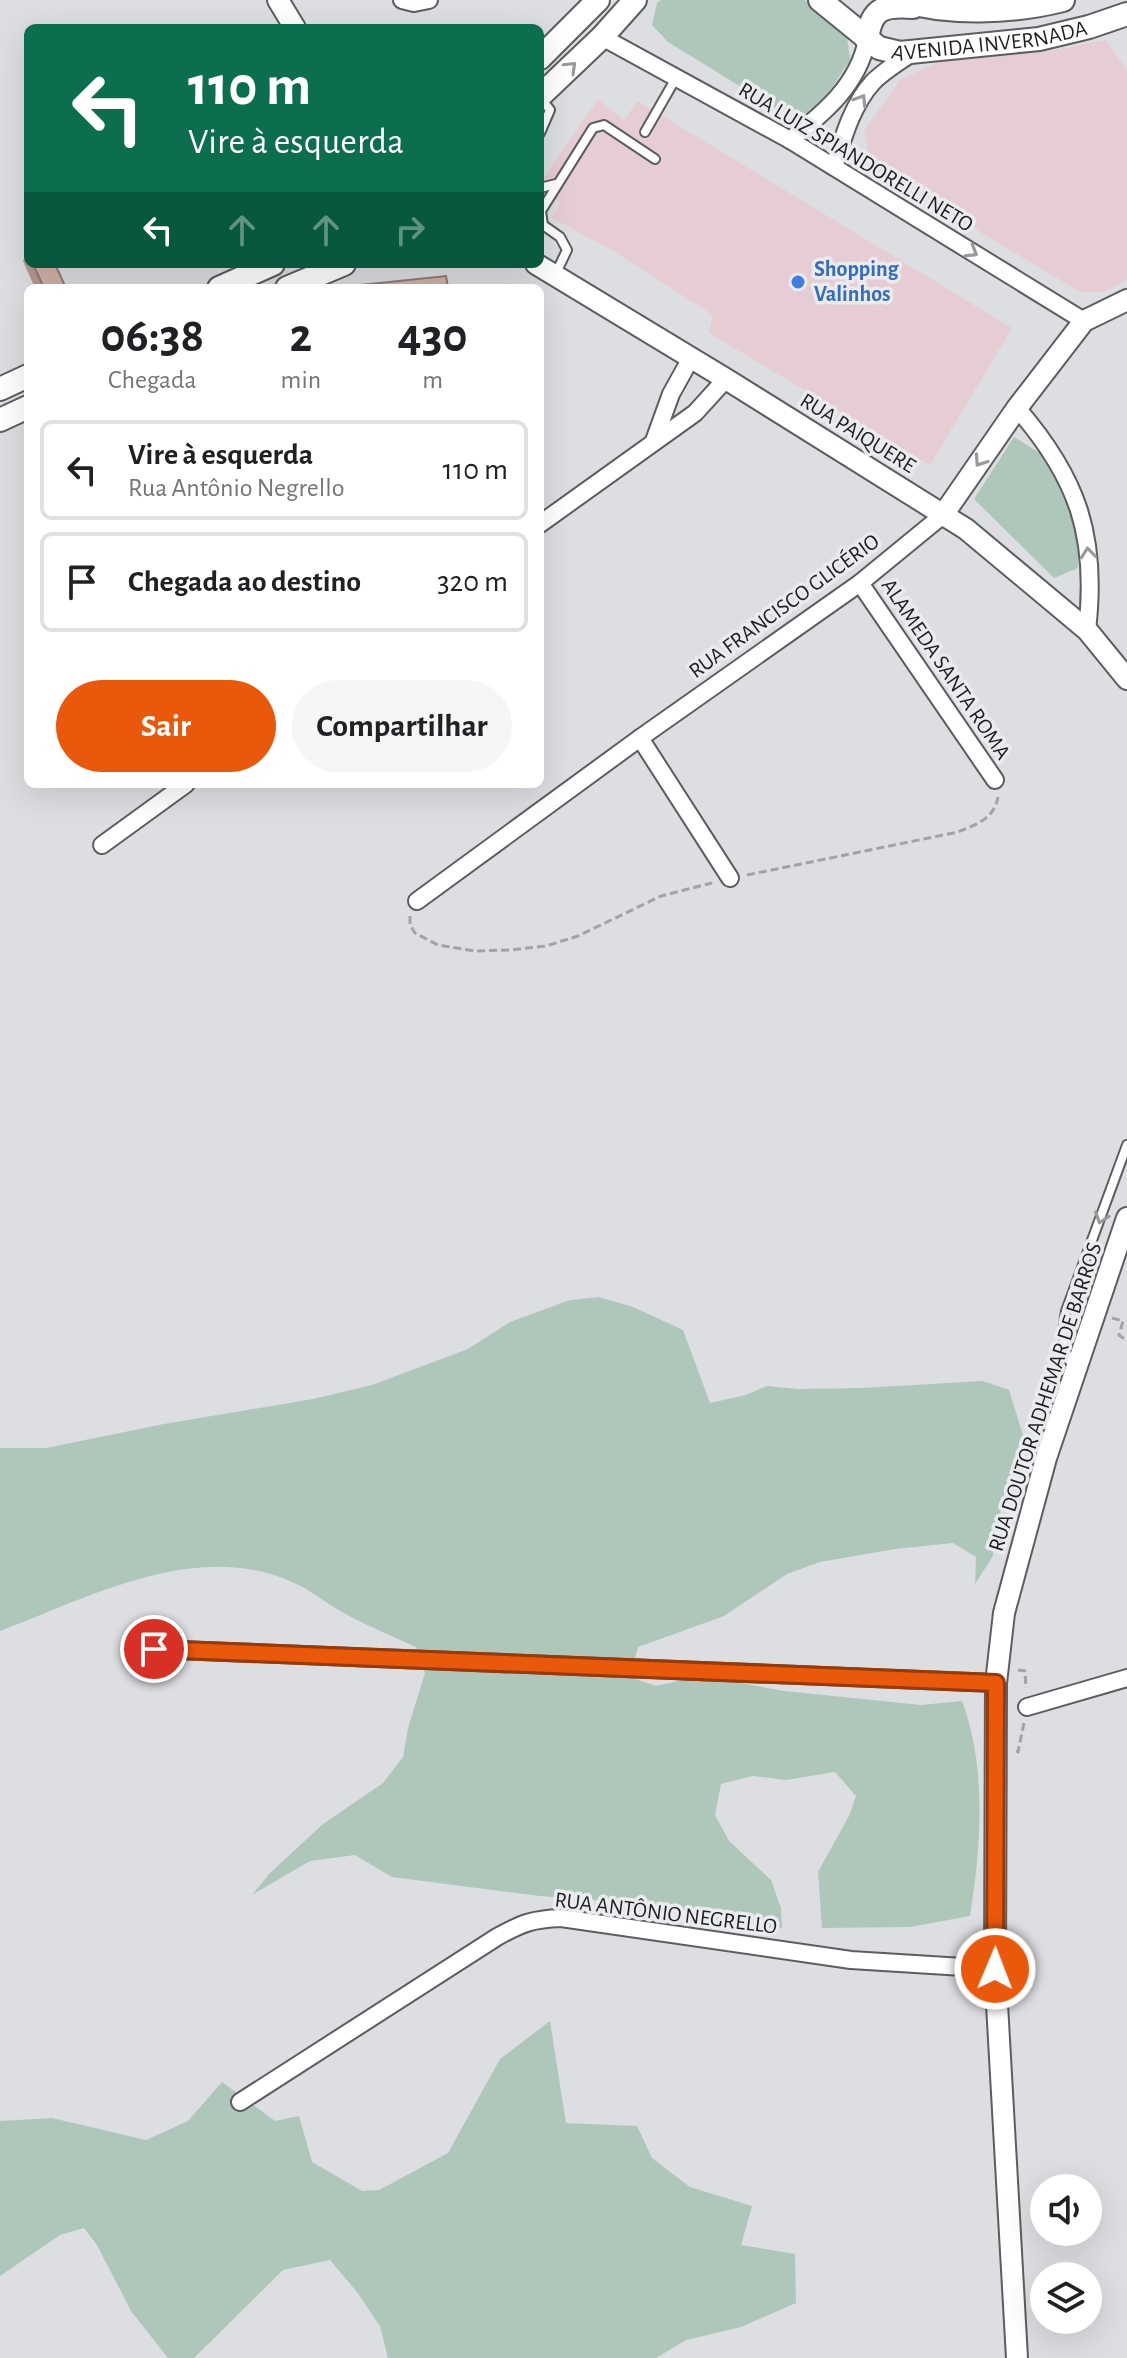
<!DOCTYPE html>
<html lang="pt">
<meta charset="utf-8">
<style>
:root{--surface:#fff;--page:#f6f6f6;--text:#202124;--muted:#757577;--line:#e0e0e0;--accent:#ea580c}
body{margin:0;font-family:"Alegreya Sans",sans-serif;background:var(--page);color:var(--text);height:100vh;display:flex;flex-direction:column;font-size:30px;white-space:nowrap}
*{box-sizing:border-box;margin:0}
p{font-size:26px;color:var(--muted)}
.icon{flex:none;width:44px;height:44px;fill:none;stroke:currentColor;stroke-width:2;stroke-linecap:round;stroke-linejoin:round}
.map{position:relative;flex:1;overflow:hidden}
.panel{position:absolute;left:24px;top:284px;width:520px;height:504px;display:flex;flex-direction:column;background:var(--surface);border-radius:12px;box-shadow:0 8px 32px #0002}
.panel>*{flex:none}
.hud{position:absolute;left:24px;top:24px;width:520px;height:244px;border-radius:12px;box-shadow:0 8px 32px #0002;background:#0b6e4f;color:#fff;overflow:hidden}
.buttons{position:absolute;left:1030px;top:2174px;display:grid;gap:16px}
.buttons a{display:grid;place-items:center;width:72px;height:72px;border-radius:50%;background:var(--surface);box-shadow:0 8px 32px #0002;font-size:40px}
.pin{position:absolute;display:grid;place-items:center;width:68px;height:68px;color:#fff;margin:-34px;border:4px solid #fff;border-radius:50%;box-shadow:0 2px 8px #0007}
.me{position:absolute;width:88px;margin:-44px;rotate:1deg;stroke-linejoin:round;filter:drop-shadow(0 0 6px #0008)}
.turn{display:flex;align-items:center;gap:28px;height:168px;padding:0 32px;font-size:36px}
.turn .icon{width:104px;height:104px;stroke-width:2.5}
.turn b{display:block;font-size:56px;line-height:68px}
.lanes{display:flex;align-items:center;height:76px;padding:0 32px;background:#0003;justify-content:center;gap:40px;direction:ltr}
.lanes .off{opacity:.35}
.eta{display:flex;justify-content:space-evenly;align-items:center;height:136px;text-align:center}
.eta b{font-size:48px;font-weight:700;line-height:56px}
.button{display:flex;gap:16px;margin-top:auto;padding:16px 32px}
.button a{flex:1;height:92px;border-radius:48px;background:var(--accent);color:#fff;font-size:32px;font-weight:700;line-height:92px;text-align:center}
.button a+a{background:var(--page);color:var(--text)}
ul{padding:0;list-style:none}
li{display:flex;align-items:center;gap:24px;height:100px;margin:0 16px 12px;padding:0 16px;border:4px solid var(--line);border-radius:12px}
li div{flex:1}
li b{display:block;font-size:30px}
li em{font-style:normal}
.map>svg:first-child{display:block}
.commercial{fill:#e6cdd4}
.green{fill:#aec7ba}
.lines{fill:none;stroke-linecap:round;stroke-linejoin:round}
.service-casing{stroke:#5c5d60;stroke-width:12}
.minor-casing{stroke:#5c5d60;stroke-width:20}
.tertiary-casing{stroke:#5c5d60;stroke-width:24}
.secondary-casing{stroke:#5c5d60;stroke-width:26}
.path{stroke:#a2a3a6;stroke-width:3;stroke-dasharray:8 4;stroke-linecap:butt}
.service{stroke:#fff;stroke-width:8}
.minor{stroke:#fff;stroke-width:16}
.tertiary{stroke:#fff;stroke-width:20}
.secondary{stroke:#fff;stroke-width:22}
.wall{fill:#b59890}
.building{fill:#d2b1a7;stroke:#937c75;stroke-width:2}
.oneway{stroke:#9a9a9b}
.route-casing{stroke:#983908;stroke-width:20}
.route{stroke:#ea580c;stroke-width:14}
.shop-dot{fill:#3f7fe0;stroke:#eaebee;stroke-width:3}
.labels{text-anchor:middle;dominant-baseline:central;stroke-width:7;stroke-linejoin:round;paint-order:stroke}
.street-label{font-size:22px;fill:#1e1f20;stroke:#eaebee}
.shop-label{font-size:22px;font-weight:bold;fill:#366cbe;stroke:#eaebee;text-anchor:start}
</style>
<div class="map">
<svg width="1127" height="2358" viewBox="0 0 1127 2358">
<rect width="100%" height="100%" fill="#dcdee1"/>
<g class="commercial">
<polygon points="1106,40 1127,70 1127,280 1104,292 1080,292 909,189 871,163 864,131 901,79 945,59 984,53 1014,54 1060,49"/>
<polygon points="598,99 624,120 638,101 1012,328 930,465 709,333 713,315 610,249 552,218 560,203 540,188 540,183"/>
</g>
<g class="green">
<polygon points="661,0 804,0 833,18 847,37 850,60 814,115 790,117 668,42 652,25 657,3"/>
<polygon points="1014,437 1043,455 1054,473 1071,509 1079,543 1078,568 1054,578 974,499"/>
<path d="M 599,1297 L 633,1307 L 683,1330 L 710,1403 L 746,1395 L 767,1386 L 798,1389 L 862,1388 L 983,1381 L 1009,1390 L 1027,1448 L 1007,1488 L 994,1534 L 993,1556 L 975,1584 L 976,1557 L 953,1543 L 895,1549 L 820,1562 L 787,1574 L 724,1616 L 638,1647 L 630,1677 L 656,1686 L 683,1680 L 725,1680 L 784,1691 L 921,1705 L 962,1701 C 987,1768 981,1847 970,1916 L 910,1927 L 822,1928 L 818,1872 L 849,1816 L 856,1796 L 835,1772 L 786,1780 L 753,1776 L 721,1784 L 715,1815 L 729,1841 L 771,1880 L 781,1908 L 782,1928 L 746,1931 L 661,1905 L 540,1896 L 392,1877 L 355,1855 L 310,1861 L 252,1895 L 270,1873 L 323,1824 L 383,1783 L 403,1757 L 408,1728 L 425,1673 L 416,1647 C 392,1636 367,1626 344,1613 C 326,1604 310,1589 292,1582 C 196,1539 90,1597 0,1631 L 0,1448 L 46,1448 L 164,1424 L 313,1399 L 372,1385 L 468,1349 L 510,1322 L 570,1300 Z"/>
<polygon points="550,2021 566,2123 637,2126 652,2158 690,2187 752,2206 741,2245 795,2254 796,2303 741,2327 686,2340 656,2358 388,2358 380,2326 357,2292 330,2260 283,2270 194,2358 168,2358 131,2311 97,2245 84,2228 60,2235 0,2276 0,2121 52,2118 146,2140 188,2121 222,2082 275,2121 299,2116 312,2162 362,2191 379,2190 448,2153 500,2059"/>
</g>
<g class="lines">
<g class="service-casing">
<g id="service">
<polyline points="540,97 550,110 540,133"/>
<polyline points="645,132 676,78"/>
<polyline points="540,188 556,184"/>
<polyline points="556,273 567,250 560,237 543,225 541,211 593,128 604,125 655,159"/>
<path d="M 1073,1367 C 1062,1350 1062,1330 1066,1311 L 1127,1145"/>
</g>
</g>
<g class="minor-casing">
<g id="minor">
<polyline points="402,0 414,3 429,0"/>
<polyline points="602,37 790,140 1084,321"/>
<path d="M 790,140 C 824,113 858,85 867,40"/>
<path d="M 834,167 C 843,138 852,105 873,82 C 885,70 900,61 914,52"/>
<path d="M 1017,408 C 1078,478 1098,537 1087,630"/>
<polyline points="654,441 671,394 691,358"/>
<polyline points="540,524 695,413 726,379"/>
<polyline points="860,583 995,780"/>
<polyline points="640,738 730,878"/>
<polyline points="102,845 186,784"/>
<polyline points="417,901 640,738 860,583 943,515"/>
<polyline points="154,1649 996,1683"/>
<polyline points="1027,1707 1127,1678"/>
<path d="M 240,2102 L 497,1937 C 522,1923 533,1919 561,1918 L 851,1960 L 995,1969"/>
</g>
</g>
<g class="tertiary-casing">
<g id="tertiary">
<polyline points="278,0 295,28"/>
<polyline points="536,264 726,379 966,529 1087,630 1127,679"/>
<polyline points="943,515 1017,408 1084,321 1127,300"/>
<polyline points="1017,2358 995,1969 996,1683 1004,1613 1046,1458 1127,1218"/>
</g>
</g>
<g class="secondary-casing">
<g id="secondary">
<path id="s1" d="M 820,0 L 879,48 L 900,53 L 1039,39 L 1089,27 L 1127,14"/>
<path d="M 898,0 C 949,15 1012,13 1063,0"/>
<path d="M 867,40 C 871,8 883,5 913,7"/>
<polyline points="540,58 598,0"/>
<polyline points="540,96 602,37 635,0"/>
<polyline points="219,288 273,264"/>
<polyline points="287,288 344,264"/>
<polyline points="0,389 28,376"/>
<polyline points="0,420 28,407"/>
</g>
</g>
<g class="path">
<path d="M 747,875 L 958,832 C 977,824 994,819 998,797"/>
<polyline points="410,916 410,925 415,933 438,945 475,951 510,950 546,946 578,936 661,896 712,883"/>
<polyline points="1112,1318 1123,1321 1119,1335 1127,1341"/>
<polyline points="1018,1670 1025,1671 1026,1688"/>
<polyline points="1016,1751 1018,1752 1024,1723"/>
</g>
<use href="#service" class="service"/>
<use href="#minor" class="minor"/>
<use href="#tertiary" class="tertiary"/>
<use href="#secondary" class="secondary"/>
</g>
<polygon class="wall" points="27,250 28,250 28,264 55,264 66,288 35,288 23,261"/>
<g class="building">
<polygon points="33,264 55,264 66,288 44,288"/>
<polygon points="446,276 448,288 361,288 361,285"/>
</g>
<defs><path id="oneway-chevron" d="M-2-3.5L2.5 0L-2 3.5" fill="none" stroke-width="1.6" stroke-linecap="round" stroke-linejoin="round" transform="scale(2)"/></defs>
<g class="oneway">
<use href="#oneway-chevron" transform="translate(571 67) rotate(-44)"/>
<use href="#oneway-chevron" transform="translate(861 100) rotate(-58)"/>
<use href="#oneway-chevron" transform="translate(972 252) rotate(31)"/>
<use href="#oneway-chevron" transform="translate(980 461) rotate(124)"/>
<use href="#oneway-chevron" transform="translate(1088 553) rotate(-96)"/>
<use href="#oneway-chevron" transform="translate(1101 1218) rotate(109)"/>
</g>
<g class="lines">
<g class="route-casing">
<polyline id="route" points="154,1649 996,1683 995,1969"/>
</g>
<use href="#route" class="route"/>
</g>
<circle class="shop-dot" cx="798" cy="282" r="8"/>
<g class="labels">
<g class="street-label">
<text stroke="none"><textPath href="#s1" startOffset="188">AVENIDA INVERNADA</textPath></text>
<text transform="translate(856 157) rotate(31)">RUA LUIZ SPIANDORELLI NETO</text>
<text transform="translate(858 433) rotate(32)">RUA PAIQUERE</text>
<text transform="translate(784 606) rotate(-36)">RUA FRANCISCO GLICÉRIO</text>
<text transform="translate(946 669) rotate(56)">ALAMEDA SANTA ROMA</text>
<text transform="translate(1045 1397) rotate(-72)">RUA DOUTOR ADHEMAR DE BARROS</text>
<text transform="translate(666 1913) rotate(7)">RUA ANTÔNIO NEGRELLO</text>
</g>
<g class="shop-label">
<text x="814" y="269">Shopping<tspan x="814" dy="25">Valinhos</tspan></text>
</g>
</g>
</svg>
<div class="buttons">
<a><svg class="icon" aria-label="sound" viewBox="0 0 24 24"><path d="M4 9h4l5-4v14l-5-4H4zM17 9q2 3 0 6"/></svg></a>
<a><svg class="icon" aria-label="layers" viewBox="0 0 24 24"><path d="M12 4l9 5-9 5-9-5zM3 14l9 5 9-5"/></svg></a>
</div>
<div class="pin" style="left:154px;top:1649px;background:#d93025"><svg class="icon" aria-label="arrive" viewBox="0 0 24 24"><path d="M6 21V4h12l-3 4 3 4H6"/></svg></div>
<svg class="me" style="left:995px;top:1969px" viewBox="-20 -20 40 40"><circle r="17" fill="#ea580c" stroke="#fff" stroke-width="3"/><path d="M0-11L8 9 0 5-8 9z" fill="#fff"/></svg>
<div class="hud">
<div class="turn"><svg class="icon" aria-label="left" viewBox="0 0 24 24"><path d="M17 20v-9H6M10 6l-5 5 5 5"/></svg><div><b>110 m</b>Vire à esquerda</div></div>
<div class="lanes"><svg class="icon" aria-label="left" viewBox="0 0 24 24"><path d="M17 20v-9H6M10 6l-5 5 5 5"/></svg><svg class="icon off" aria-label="ahead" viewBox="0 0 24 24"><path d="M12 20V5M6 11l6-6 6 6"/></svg><svg class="icon off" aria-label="ahead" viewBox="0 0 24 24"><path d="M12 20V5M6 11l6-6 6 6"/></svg><svg class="icon off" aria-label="right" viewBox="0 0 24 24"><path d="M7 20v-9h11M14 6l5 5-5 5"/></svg></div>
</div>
<section class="panel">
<div class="eta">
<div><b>06:38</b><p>Chegada</p></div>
<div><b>2</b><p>min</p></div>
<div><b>430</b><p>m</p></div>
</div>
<ul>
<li><svg class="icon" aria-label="left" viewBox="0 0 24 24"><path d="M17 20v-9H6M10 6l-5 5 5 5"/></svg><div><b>Vire à esquerda</b><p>Rua Antônio Negrello</p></div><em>110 m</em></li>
<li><svg class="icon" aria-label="arrive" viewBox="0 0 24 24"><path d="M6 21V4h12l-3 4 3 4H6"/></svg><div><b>Chegada ao destino</b></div><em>320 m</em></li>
</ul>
<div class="button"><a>Sair</a><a>Compartilhar</a></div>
</section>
</div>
